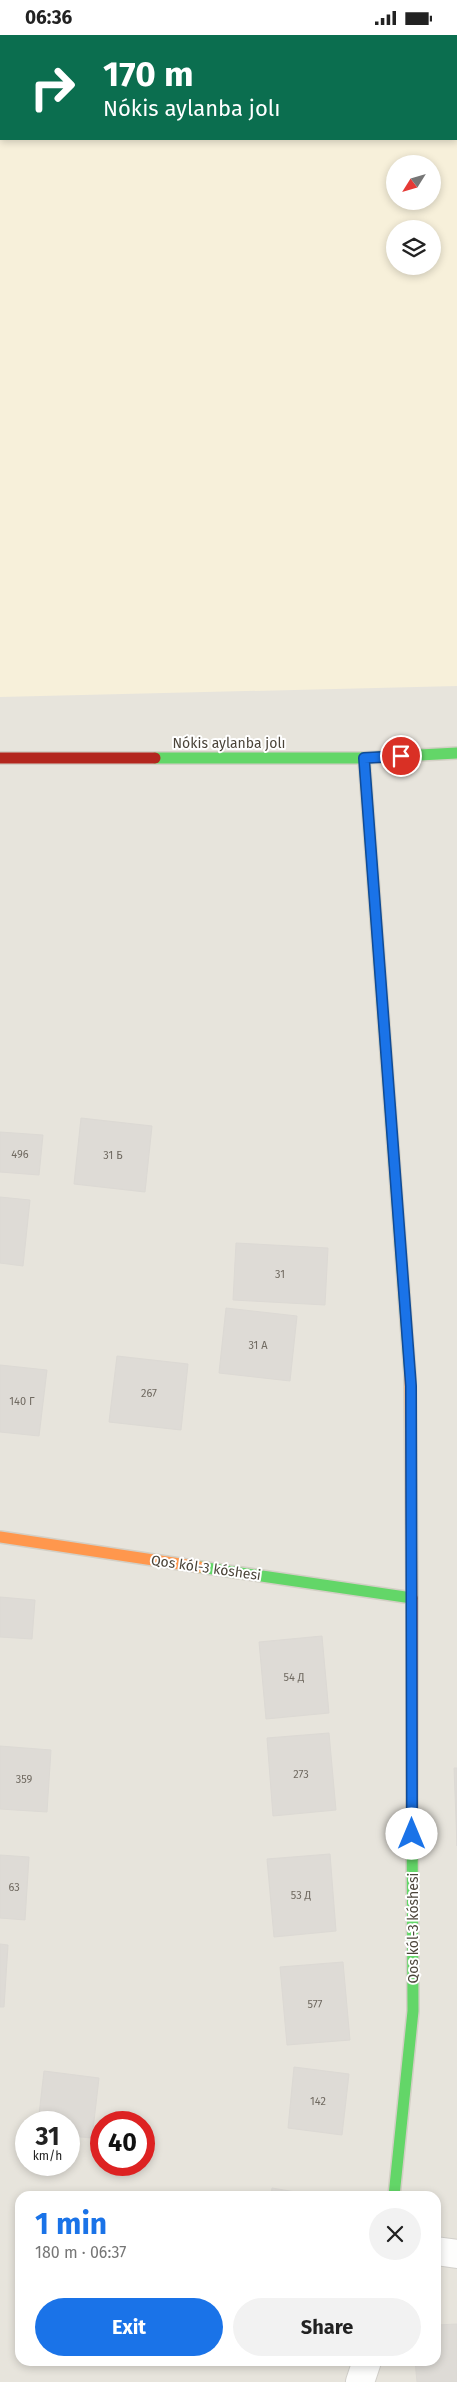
<!DOCTYPE html>
<meta charset="utf-8">
<style>
:root{--surface:#fff;--page:#f2f2f2;--text:#222;--muted:#767676;--accent:#1a73e8}
body{margin:0;font-family:"Fira Sans",sans-serif;background:var(--page);color:var(--text);height:100vh;display:flex;flex-direction:column;font-size:19px;white-space:nowrap}
*{box-sizing:border-box;margin:0}
p{font-size:16px;color:var(--muted)}
.icon{flex:none;width:28px;height:28px;fill:none;stroke:currentColor;stroke-width:2;stroke-linecap:round;stroke-linejoin:round}
.map{position:relative;flex:1;overflow:hidden}
.sheet{position:absolute;left:15px;top:2156px;width:426px;height:175px;display:flex;flex-direction:column;background:var(--surface);border-radius:15px;box-shadow:0 2px 8px #0003}
.sheet>*{flex:none}
.hud{position:absolute;left:0px;top:0px;width:458px;height:105px;box-shadow:0 2px 8px #0003;background:#0b6e4f;color:#fff;overflow:hidden}
.needle{width:32px;rotate:233deg}
.controls{position:absolute;left:386px;top:120px;display:grid;gap:10px}
.controls a{display:grid;place-items:center;width:55px;height:55px;border-radius:50%;background:var(--surface);box-shadow:0 2px 8px #0003;font-size:25px}
.speed{position:absolute;left:15px;top:2076px;display:flex;gap:10px;font-size:25px;font-weight:700;text-align:center}
.speed>*{display:grid;place-content:center;width:65px;height:65px;border-radius:50%;background:var(--surface);box-shadow:0 2px 8px #0003;line-height:1}
.speed small{font-size:12px;font-weight:400}
.speed .limit{border:8px solid #d22;background:#fff;color:#111}
.pin{position:absolute;display:grid;place-items:center;width:42px;height:42px;color:#fff;margin:-21px;border:2px solid #fff;border-radius:50%;box-shadow:0 1px 5px #0007}
.me{position:absolute;width:55px;margin:-28px;rotate:0deg;stroke-linejoin:round;filter:drop-shadow(0 0 4px #0008)}
.turn{display:flex;align-items:center;gap:18px;height:105px;padding:0 20px;font-size:22px}
.turn .icon{width:65px;height:65px;stroke-width:2.5}
.turn b{display:block;font-size:35px;line-height:42px}
.round{display:grid;place-items:center;flex:none;width:52px;height:52px;border-radius:26px;background:var(--page)}
.summary{display:flex;align-items:center;justify-content:space-between;height:85px;padding:0 20px}
h1{font-size:30px;font-weight:700;line-height:38px;color:var(--accent)}
.button{display:flex;gap:10px;margin-top:auto;padding:10px 20px}
.button a{flex:1;height:58px;border-radius:30px;background:var(--accent);color:#fff;font-size:20px;font-weight:700;line-height:58px;text-align:center}
.button a+a{background:var(--page);color:var(--text)}
.status{display:flex;justify-content:space-between;align-items:center;height:35px;padding:0 25px;background:var(--surface);direction:ltr}
.status svg{height:14px;fill:currentColor}
.map>svg:first-child{display:block}
.residential{fill:#e7e4dc;fill-rule:evenodd}
.sand{fill:#f7f0da;fill-rule:evenodd}
.building{fill:#dedbd6;stroke:#dcd9d4}
.lines{fill:none;stroke-linecap:round;stroke-linejoin:round}
.street-casing{stroke:#d2d0cb;stroke-width:30}
.fast-casing{stroke:#d3cfc5;stroke-width:14}
.slow-casing{stroke:#d3cfc5;stroke-width:14}
.jam-casing{stroke:#d3cfc5;stroke-width:14}
.street{stroke:#fdfdfc;stroke-width:28}
.fast{stroke:#63d668;stroke-width:11}
.slow{stroke:#ff974d;stroke-width:11}
.jam{stroke:#b3261e;stroke-width:11}
.route-casing{stroke:#114b97;stroke-width:12}
.route{stroke:#1a73e8;stroke-width:9}
.labels{text-anchor:middle;dominant-baseline:central;stroke-width:4;stroke-linejoin:round;paint-order:stroke}
.number-label{font-size:11px;fill:#706a61}
.street-label{font-size:14px;fill:#4b4439;stroke:#fff}
</style>
<div class="status"><b>06:36</b><svg viewBox="0 0 49 12"><path d="M0 12V9h3v3zM5 12V6h3v6zM10 12V3h3v9zM15 12V0h3v12zM26 1h20v11H26zM47 4h2v5h-2z"/></svg></div>
<div class="map">
<svg width="457" height="2347" viewBox="0 0 457 2347">
<rect width="100%" height="100%" fill="#f4f2ee"/>
<path class="residential" d="M 0,0 L 457,0 L 457,2347 L 0,2347 ZM 1,1 L 456,1 L 456,104 L 1,104 ZM 395,129 L 432,129 L 432,166 L 395,166 ZM 395,194 L 432,194 L 432,231 L 395,231 ZM 26,2088 L 69,2088 L 69,2130 L 26,2130 ZM 101,2088 L 144,2088 L 144,2130 L 101,2130 ZM 20,2161 L 436,2161 L 436,2326 L 20,2326 Z"/>
<path class="sand" d="M 0,0 L 457,0 L 457,651 L 0,662 ZM 1,1 L 456,1 L 456,104 L 1,104 ZM 395,129 L 432,129 L 432,166 L 395,166 ZM 395,194 L 432,194 L 432,231 L 395,231 Z"/>
<g class="building">
<polygon points="81,1083 152,1091 145,1157 74,1149"/>
<polygon points="0,1097 43,1100 39,1140 0,1137"/>
<polygon points="0,1162 30,1165 23,1231 0,1228"/>
<polygon points="236,1208 328,1213 325,1270 233,1265"/>
<polygon points="226,1273 297,1281 290,1346 219,1338"/>
<polygon points="117,1321 188,1329 181,1395 109,1387"/>
<polygon points="0,1330 47,1335 39,1401 0,1397"/>
<polygon points="0,1562 35,1565 32,1604 0,1602"/>
<polygon points="322,1601 329,1678 266,1684 259,1607"/>
<polygon points="329,1698 336,1775 273,1781 267,1703"/>
<polygon points="0,1711 51,1715 47,1777 0,1774"/>
<polygon points="454,1733 457,1733 457,1811"/>
<polygon points="330,1819 336,1896 274,1902 267,1824"/>
<polygon points="0,1820 29,1822 25,1885 0,1883"/>
<polygon points="0,1909 8,1910 4,1972 0,1972"/>
<polygon points="343,1927 350,2005 287,2010 280,1932"/>
<polygon points="294,2032 349,2039 342,2100 288,2093"/>
<polygon points="44,2036 99,2043 92,2103 69,2101 69,2088 38,2088"/>
<polygon points="272,2153 319,2161 271,2161"/>
<polygon points="457,2289 457,2347 417,2347 415,2326 436,2326 436,2290"/>
</g>
<g class="lines">
<g class="street-casing">
<g id="street">
<polyline points="436,2216 457,2219"/>
<polyline points="360,2347 367,2326"/>
</g>
</g>
<g class="fast-casing">
<g id="fast">
<polyline points="155,723 364,723 457,718"/>
<polyline points="364,723 410,1340"/>
<polyline points="200,1532 412,1563"/>
<polyline points="394,2161 413,1976 412,1780"/>
</g>
</g>
<g class="slow-casing">
<g id="slow">
<polyline points="410,1340 412,1563"/>
<polyline points="0,1502 200,1532"/>
</g>
</g>
<g class="jam-casing">
<g id="jam">
<polyline points="0,723 155,723"/>
<polyline points="412,1563 412,1780"/>
</g>
</g>
<use href="#street" class="street"/>
<use href="#fast" class="fast"/>
<use href="#slow" class="slow"/>
<use href="#jam" class="jam"/>
</g>
<g class="lines">
<g class="route-casing">
<polyline id="route" points="401,721 364,723 411,1351 412,1799"/>
</g>
<use href="#route" class="route"/>
</g>
<g class="labels">
<g class="number-label">
<text x="20" y="1119">496</text>
<text x="113" y="1120">31 Б</text>
<text x="280" y="1239">31</text>
<text x="258" y="1310">31 А</text>
<text x="149" y="1358">267</text>
<text x="22" y="1366">140 Г</text>
<text x="294" y="1642">54 Д</text>
<text x="301" y="1739">273</text>
<text x="24" y="1744">359</text>
<text x="14" y="1852">63</text>
<text x="301" y="1860">53 Д</text>
<text x="315" y="1969">577</text>
<text x="318" y="2066">142</text>
</g>
<g class="street-label">
<text x="229" y="708">Nókis aylanba jolı</text>
<text transform="translate(206 1533) rotate(8)">Qos kól-3 kóshesi</text>
<text transform="translate(413 1893) rotate(-90)">Qos kól-3 kóshesi</text>
</g>
</g>
</svg>
<div class="controls">
<a><svg class="needle" viewBox="-14 -14 28 28"><path d="M0-13l5 13h-10z" fill="#e53935"/><path d="M0 13l5-13h-10z" fill="#767676"/></svg></a>
<a><svg class="icon" aria-label="layers" viewBox="0 0 24 24"><path d="M12 4l9 5-9 5-9-5zM3 14l9 5 9-5"/></svg></a>
</div>
<div class="speed"><div>31<small>km/h</small></div><div class="limit">40</div></div>
<div class="pin" style="left:401px;top:721px;background:#d93025"><svg class="icon" aria-label="arrive" viewBox="0 0 24 24"><path d="M6 21V4h12l-3 4 3 4H6"/></svg></div>
<svg class="me" style="left:412px;top:1799px" viewBox="-20 -20 40 40"><circle r="19" fill="#fff"/><path d="M0-13L10 11 0 6-10 11z" fill="#1a73e8"/></svg>
<div class="hud">
<div class="turn"><svg class="icon" aria-label="right" viewBox="0 0 24 24"><path d="M7 20v-9h11M14 6l5 5-5 5"/></svg><div><b>170 m</b>Nókis aylanba jolı</div></div>
</div>
<section class="sheet">
<div class="summary"><div><h1>1 min</h1><p>180 m · 06:37</p></div><a class="round"><svg class="icon" aria-label="close" viewBox="0 0 24 24"><path d="M6 6l12 12M18 6L6 18"/></svg></a></div>
<div class="button"><a>Exit</a><a>Share</a></div>
</section>
</div>
